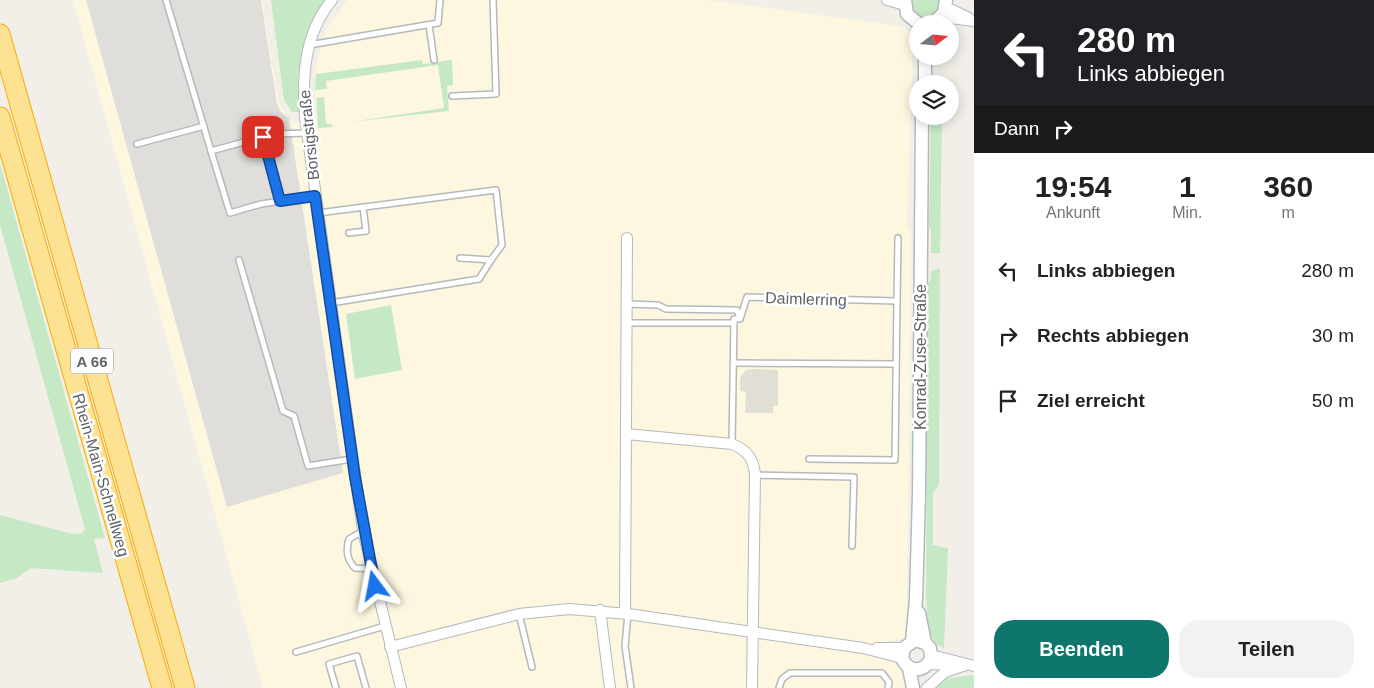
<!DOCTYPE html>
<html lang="de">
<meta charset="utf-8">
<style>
:root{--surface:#fff;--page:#f2f2f2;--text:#222;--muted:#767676;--accent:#0f766e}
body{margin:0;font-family:Helvetica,sans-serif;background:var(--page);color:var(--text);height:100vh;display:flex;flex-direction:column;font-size:19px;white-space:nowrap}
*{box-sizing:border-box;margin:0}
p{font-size:16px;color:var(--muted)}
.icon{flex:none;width:28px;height:28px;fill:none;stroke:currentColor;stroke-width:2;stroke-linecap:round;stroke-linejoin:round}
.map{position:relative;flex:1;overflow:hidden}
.drawer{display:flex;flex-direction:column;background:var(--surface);width:400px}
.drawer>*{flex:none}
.banner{background:#202124;color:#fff;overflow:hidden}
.needle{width:32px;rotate:74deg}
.controls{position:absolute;left:909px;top:15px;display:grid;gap:10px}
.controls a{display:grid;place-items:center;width:50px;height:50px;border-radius:50%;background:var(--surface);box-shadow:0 2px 12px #0003;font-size:25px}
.pin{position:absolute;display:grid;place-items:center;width:42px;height:42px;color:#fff;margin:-21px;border-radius:10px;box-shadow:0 2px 8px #0006}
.me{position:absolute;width:55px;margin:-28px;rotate:347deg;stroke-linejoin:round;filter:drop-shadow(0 0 4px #0008)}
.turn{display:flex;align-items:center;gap:18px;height:105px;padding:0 20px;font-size:22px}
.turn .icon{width:65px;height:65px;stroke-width:2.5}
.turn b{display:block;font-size:35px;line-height:42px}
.then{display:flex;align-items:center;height:48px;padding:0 20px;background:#0003;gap:10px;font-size:19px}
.eta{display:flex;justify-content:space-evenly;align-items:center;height:85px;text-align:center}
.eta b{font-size:30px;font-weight:700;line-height:35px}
.button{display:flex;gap:10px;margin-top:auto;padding:10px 20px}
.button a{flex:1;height:58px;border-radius:20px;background:var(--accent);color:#fff;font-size:20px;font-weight:700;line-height:58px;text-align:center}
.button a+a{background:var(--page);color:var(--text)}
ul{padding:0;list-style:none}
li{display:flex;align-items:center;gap:15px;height:65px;padding:0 20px}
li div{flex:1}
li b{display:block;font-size:19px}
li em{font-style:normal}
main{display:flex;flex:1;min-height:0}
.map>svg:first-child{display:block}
.commercial{fill:#fef7e0}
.industrial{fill:#e0deda}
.education{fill:#e1ded6}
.green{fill:#c5e8c5}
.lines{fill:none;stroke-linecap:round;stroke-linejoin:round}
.service-casing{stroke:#b5b8bc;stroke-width:8}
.minor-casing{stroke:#b5b8bc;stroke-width:12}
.tertiary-casing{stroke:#b5b8bc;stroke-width:15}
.motorway-casing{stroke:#f9ab00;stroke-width:21}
.service{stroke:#fff;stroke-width:5}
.minor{stroke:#fff;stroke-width:10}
.tertiary{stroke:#fff;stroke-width:12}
.motorway{stroke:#fde293;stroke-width:19}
.route-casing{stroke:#114b97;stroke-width:12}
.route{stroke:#1a73e8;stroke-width:9}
.labels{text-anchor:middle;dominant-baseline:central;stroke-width:5;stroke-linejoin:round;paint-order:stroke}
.shield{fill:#fff;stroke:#8f9295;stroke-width:1}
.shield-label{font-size:15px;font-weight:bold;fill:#5f6368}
.street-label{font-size:16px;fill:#5f6368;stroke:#fff}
</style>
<main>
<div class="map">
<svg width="974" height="688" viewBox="0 0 974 688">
<rect width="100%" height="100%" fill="#f1efe8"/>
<polygon class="commercial" points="73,0 262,0 279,104 292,122 316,120 315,93 317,62 321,46 325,32 347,0 708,0 906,27 913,39 907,224 911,233 907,623 905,636 901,639 888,641 886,660 895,663 905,675 906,688 263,688"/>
<polygon class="industrial" points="86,0 261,0 277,104 281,112 289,118 343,473 227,507"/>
<polygon class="education" points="754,369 778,370 778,406 773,406 773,413 745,413 746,392 740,391 740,378 746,370"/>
<g class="green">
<path d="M 271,0 L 326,0 C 307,23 298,59 298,88 C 298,96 300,104 300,112 L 292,112 L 284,100 Z"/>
<polygon points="911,0 940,0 939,7 934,14 921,17 914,12"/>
<polygon points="422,60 423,64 452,60 453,85 447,86 449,111 350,122 444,108 438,65 326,81 327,89 315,90 316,74"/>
<polygon points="324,97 326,124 332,124 332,127 318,128 316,98"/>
<polygon points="931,116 942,116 940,253 931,253 931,230 929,227"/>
<polygon points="0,163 105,538 94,539 103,573 31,568 17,578 0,583 0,515 73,534 82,533 85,529 0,225"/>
<path d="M 940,268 L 939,485 L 933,493 L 933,545 L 948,548 L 944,648 C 924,640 928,614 926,595 L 928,283 L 930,281 L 931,271 Z"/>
<polygon points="391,305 402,370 355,379 346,314"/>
<polygon points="974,675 974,688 931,688 943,679"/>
</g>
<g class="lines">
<g class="service-casing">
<g id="service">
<polyline points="166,0 211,151 273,134 307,133"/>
<polyline points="429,25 434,60"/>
<polyline points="309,45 438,23 440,0"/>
<polyline points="452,96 496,94 493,0"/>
<polyline points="263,137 280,201"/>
<polyline points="137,144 204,126"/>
<polyline points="211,151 230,213 261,204 315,196"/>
<polyline points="318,213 496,190 502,245 491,260"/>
<polyline points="349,233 366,231 363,207"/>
<polyline points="239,260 283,411 294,416 308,466 352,459"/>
<polyline points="331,303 479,279 491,260 460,258"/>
<polyline points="627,304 658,305 666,309 737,310 740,318"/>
<polyline points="627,323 734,323"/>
<polyline points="734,363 896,364"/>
<polyline points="732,444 734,319 740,319 747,297 897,301 898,238"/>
<polyline points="809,459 895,460 897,301"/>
<polyline points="755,475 854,477 852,546"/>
<path d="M 363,531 L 349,539 C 346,549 347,560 355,568 L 371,569"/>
<polyline points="519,614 532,667"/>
<polyline points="628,614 625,646 631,688"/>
<polyline points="296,652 385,626"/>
<polyline points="336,688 329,664 357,656 366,688"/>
<polyline points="779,688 782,679 790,673 882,673 889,682 888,688"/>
</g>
</g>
<g class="minor-casing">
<g id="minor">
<path d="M 332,0 C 304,34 302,76 305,118 L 363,531 L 401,688"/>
<polyline points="887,0 905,5"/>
<polyline points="946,7 969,18"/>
<polyline points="942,17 974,21"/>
<path d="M 626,434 L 732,444 C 747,450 754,459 755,475 L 752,688"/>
<polyline points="600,610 610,688"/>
<polyline points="625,613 627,238"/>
<polyline points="390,647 519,614 569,609 628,614 752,632 863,648 902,658"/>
<polyline points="877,648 904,648"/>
<polyline points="931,655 974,666"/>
<polyline points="928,664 957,665"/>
<polyline points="927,688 945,672 966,665"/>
</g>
</g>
<g class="tertiary-casing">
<g id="tertiary">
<polyline points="905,0 907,14 919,24"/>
<polyline points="932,24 944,13 946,0"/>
<polyline points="925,84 925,56"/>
<path d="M 919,613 L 925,643 L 930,648 L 931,658 C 925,673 908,673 902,658 L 904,648 L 915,640 L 925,643"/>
<polyline points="912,641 916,599 919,495 922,116"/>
<polyline points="909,668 913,688"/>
</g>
</g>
<g class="motorway-casing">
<g id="motorway">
<polyline points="0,34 185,688"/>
<polyline points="0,117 162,688"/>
</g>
</g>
<use href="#service" class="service"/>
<use href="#minor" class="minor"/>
<use href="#tertiary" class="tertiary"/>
<use href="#motorway" class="motorway"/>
</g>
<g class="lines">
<g class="route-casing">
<polyline id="route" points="263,137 280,201 315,196 355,477 375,586"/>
</g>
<use href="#route" class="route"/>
</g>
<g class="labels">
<rect class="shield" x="71" y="348.5" width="42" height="25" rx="4"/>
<g class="shield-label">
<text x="92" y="361">A 66</text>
</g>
<g class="street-label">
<text transform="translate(309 135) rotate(-96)">Borsigstraße</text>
<text transform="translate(806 299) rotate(2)">Daimlerring</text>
<text transform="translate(920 357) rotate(-90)">Konrad-Zuse-Straße</text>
<text transform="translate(101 475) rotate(74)">Rhein-Main-Schnellweg</text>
</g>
</g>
</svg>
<div class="controls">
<a><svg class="needle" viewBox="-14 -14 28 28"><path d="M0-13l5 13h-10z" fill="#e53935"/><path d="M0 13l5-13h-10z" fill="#767676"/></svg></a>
<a><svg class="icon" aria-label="layers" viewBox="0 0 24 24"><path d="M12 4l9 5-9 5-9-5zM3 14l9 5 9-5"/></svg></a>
</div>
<div class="pin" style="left:263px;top:137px;background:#d93025"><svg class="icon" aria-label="arrive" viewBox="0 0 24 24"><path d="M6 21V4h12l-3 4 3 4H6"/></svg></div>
<svg class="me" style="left:375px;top:586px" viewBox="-20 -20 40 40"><path d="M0-17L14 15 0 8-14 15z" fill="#1a73e8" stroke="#fff" stroke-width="4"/></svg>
</div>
<section class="drawer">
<div class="banner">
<div class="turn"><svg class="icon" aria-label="left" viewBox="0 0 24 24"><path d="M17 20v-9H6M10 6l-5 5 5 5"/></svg><div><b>280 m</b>Links abbiegen</div></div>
<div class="then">Dann<svg class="icon" aria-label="right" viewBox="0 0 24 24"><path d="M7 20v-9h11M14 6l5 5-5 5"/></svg></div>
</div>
<div class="eta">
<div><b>19:54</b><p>Ankunft</p></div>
<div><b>1</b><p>Min.</p></div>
<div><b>360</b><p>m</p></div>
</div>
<ul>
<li><svg class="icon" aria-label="left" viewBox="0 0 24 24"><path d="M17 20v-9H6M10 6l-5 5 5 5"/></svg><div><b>Links abbiegen</b></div><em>280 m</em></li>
<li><svg class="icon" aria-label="right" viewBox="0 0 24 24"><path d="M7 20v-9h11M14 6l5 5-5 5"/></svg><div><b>Rechts abbiegen</b></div><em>30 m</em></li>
<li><svg class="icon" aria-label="arrive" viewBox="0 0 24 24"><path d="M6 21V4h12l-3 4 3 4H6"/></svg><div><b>Ziel erreicht</b></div><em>50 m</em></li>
</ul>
<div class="button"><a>Beenden</a><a>Teilen</a></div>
</section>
</main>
